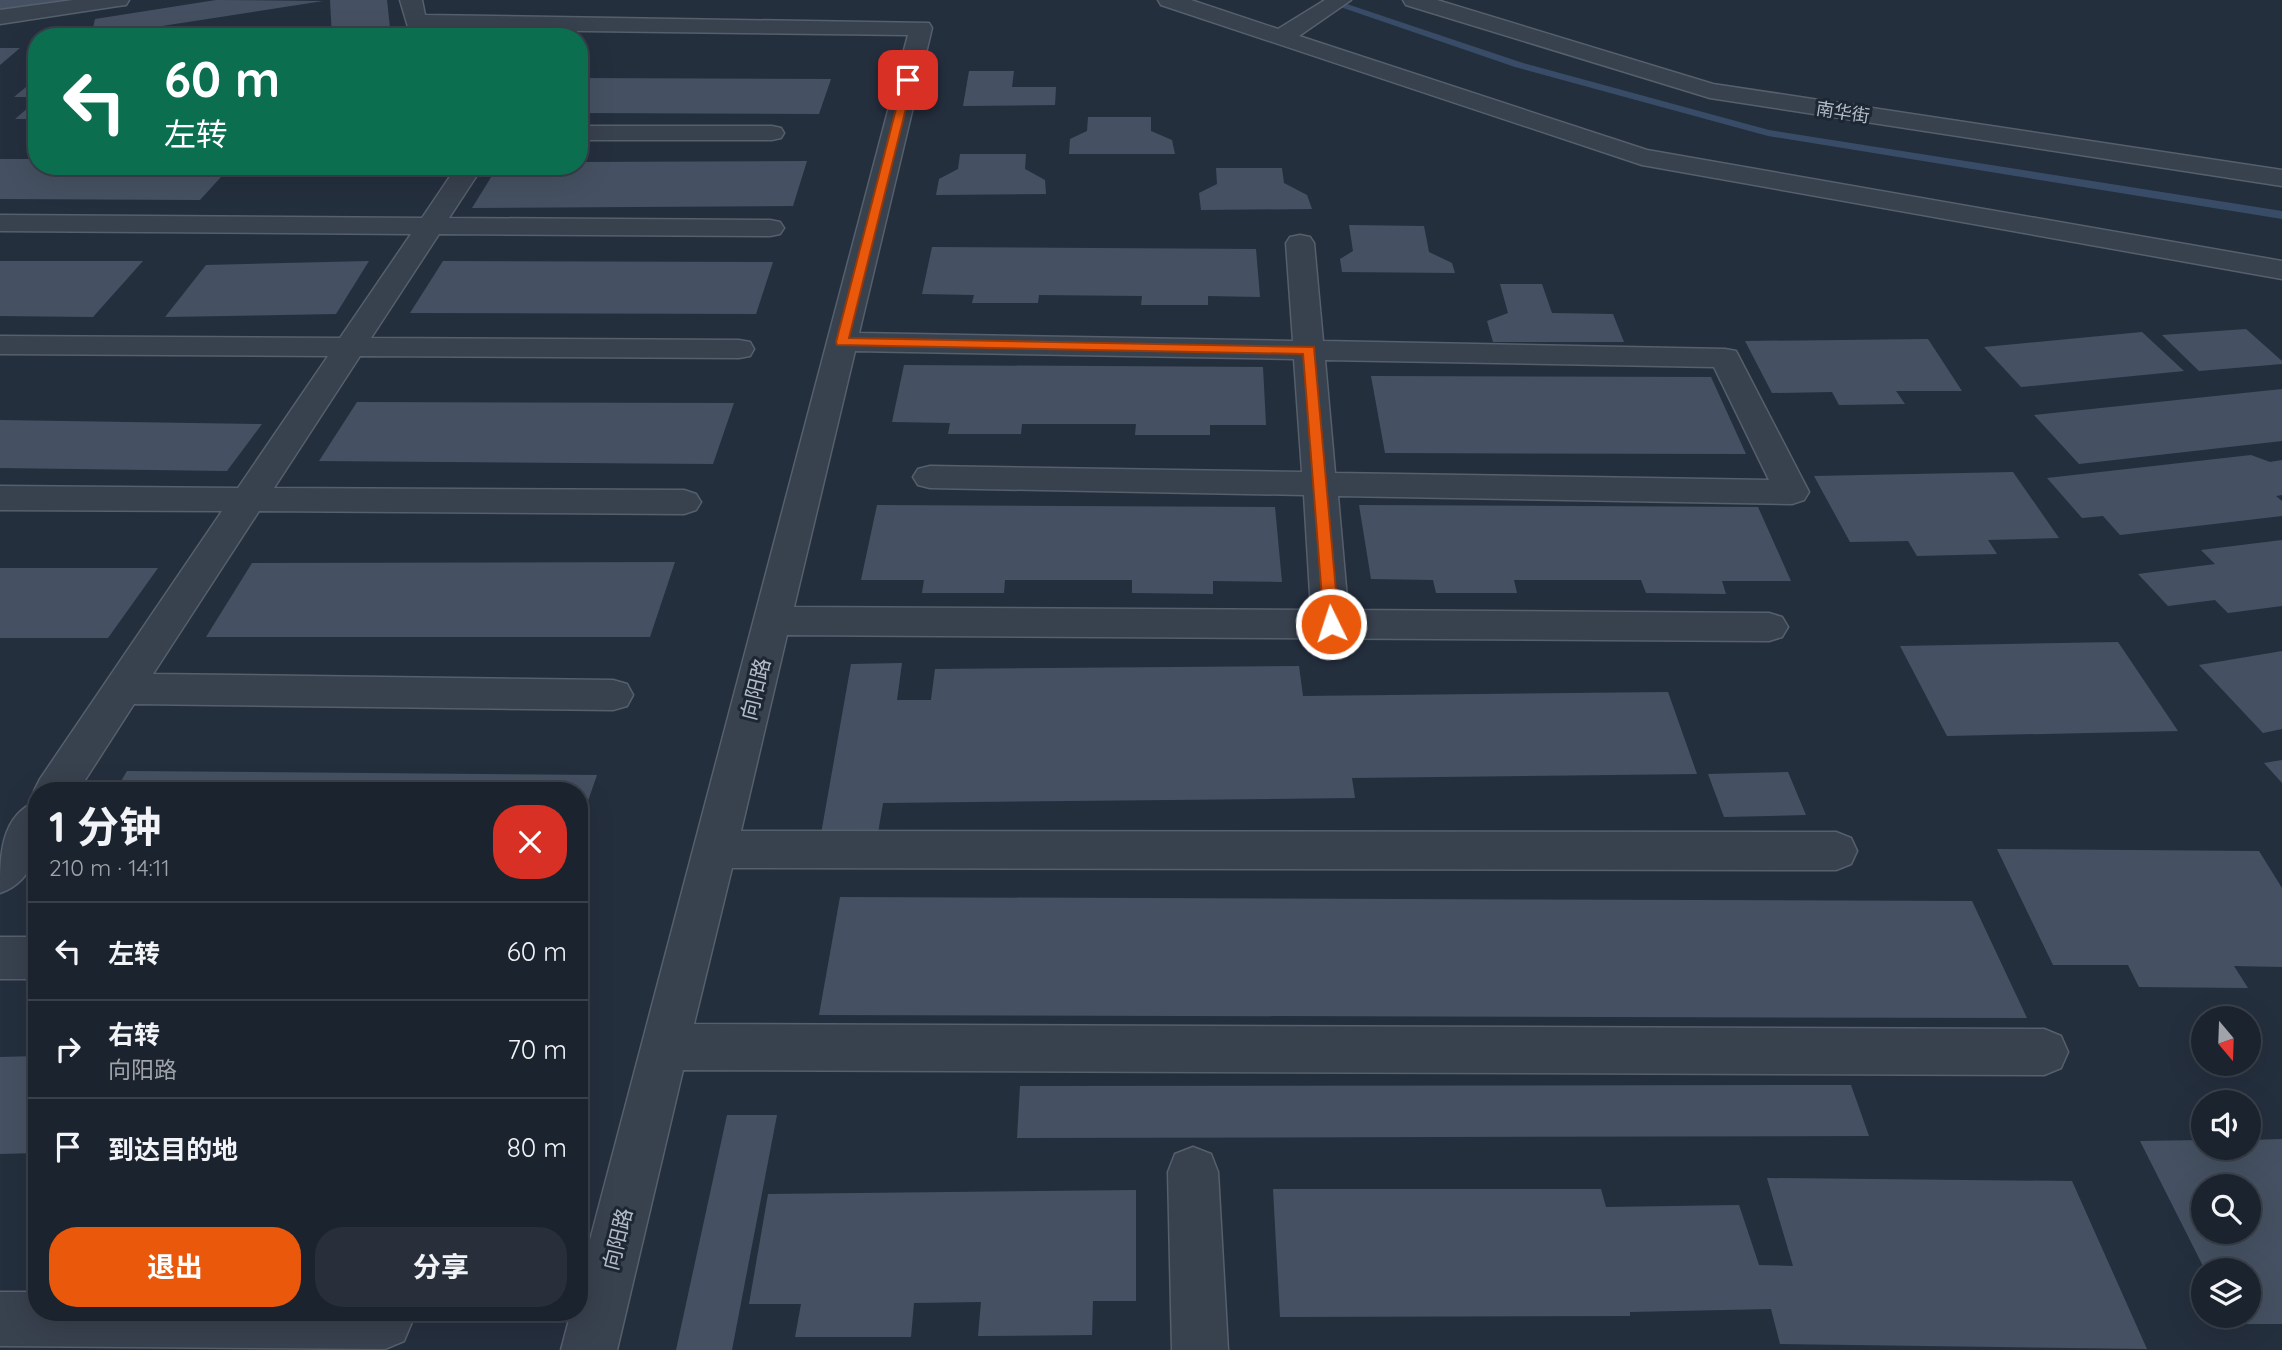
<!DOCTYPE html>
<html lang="zh">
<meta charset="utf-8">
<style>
:root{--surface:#1b232e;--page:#282f3a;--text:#f1f3f6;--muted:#a0a4aa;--line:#39404a;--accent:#ea580c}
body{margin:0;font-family:Quicksand,"Noto Sans SC",sans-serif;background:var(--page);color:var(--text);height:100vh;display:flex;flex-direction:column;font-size:26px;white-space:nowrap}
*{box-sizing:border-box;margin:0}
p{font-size:23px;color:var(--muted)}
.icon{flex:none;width:38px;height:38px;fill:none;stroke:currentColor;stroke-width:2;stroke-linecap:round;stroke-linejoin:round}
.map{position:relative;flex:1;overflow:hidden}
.drawer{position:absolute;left:28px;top:782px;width:560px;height:539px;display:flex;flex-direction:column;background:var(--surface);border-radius:28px;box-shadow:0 7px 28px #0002,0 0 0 2px var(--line)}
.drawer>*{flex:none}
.banner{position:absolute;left:28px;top:28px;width:560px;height:147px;border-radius:28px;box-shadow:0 7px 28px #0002,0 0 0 2px var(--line);background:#0b6e4f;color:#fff;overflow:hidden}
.needle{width:46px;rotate:161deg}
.buttons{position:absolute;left:2191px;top:1006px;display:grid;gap:14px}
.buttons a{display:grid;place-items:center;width:70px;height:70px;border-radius:50%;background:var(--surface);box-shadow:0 7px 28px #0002,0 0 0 2px var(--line);font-size:35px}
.pin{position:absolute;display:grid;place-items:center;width:60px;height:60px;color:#fff;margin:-30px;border-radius:14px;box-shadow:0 4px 10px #0006}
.me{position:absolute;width:77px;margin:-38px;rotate:356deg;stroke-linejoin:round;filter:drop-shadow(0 0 5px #0008)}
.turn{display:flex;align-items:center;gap:24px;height:147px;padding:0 21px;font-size:32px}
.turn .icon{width:91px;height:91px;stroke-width:2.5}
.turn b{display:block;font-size:49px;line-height:60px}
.round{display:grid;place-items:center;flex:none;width:74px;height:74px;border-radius:28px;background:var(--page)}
.summary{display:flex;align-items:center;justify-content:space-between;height:119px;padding:0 21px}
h1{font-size:42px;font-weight:700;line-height:52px}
.primary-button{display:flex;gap:14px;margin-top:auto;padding:14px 21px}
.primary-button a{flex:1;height:80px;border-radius:28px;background:var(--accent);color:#fff;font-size:28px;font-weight:700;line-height:80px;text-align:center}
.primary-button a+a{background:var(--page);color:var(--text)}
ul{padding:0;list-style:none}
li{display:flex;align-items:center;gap:21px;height:98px;padding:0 21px;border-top:2px solid var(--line)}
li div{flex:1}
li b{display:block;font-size:26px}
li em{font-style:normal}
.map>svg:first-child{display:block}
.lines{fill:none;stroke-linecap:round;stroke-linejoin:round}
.stream{fill:#394c67;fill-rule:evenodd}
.building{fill:#455162;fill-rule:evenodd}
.minor-casing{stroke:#565f6c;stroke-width:3}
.minor{fill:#38414e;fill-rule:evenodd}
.route{fill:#ea580c;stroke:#983908;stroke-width:2}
.labels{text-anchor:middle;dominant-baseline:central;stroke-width:6;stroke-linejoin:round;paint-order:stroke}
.far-street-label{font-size:18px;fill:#b4bcc9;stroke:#1d2633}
.street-label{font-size:21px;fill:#b4bcc9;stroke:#1d2633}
</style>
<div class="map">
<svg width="2282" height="1350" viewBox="0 0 2282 1350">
<rect width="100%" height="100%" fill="#242f3e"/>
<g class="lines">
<polygon class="stream" points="1320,0 1335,0 1523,63 1769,130 2282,211 2282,219 1768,136 1515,67"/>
</g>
<g class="building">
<polygon points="0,0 65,0 65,2 0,9"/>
<polygon points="216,0 323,1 91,37 95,19"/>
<polygon points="330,0 387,0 391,37 332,37"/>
<polygon points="0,48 20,48 0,65"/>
<polygon points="969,71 1014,71 1012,87 1056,87 1055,105 963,106"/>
<polygon points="579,78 831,79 819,114 579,113"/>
<polygon points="32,82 37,82 37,97 14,97"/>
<polygon points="37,100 37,119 15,119"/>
<polygon points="1088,117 1151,117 1151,131 1172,140 1175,154 1069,154 1070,139 1087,131"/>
<polygon points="960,154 1026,154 1025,169 1045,180 1046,194 936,195 939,179 958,169"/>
<polygon points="0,159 37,159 37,166 231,166 200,200 0,199"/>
<polygon points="807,161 793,206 472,208 498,166 579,166 579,162"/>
<polygon points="1216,168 1282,168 1284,183 1307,195 1312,209 1201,210 1199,193 1217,184"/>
<polygon points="1349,225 1424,226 1429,252 1452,263 1455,273 1342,272 1340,259 1353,251"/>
<polygon points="932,247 1256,249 1260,297 1208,296 1208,305 1141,305 1142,296 1039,295 1038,303 972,303 974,295 922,294"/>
<polygon points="0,261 143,261 93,317 0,316"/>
<polygon points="369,261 336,314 165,317 206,265"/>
<polygon points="443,261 773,262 756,314 410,313"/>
<polygon points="1500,284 1542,284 1552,313 1613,314 1624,342 1493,342 1487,321 1508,313"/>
<polygon points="2246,329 2282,361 2282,364 2199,371 2162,335"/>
<polygon points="2142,332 2184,371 2021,387 1984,347"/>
<polygon points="1928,339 1962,391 1896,391 1905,404 1839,405 1832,392 1772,393 1745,341"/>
<polygon points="904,365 1263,367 1266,425 1210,425 1210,435 1135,435 1136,424 1022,424 1021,434 948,434 950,423 892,422"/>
<polygon points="1371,376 1711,377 1746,454 1385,453"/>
<polygon points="2282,389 2282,441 2079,464 2034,415"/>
<polygon points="357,402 734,403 713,464 319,461"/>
<polygon points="0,420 262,424 227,471 0,468"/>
<polygon points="2251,455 2270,462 2282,460 2282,495 2276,496 2282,501 2282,516 2120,535 2103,516 2082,518 2047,478"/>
<polygon points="2013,472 2059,538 1988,540 1997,554 1917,556 1908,541 1850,542 1814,476"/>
<polygon points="877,505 1275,507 1282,582 1213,581 1213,594 1132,593 1132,580 1005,580 1004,593 922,593 924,580 861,580"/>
<polygon points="1359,505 1758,507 1791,581 1722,581 1726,594 1646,593 1641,580 1514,580 1517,593 1436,593 1433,580 1371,579"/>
<polygon points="2282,540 2282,606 2228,613 2215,600 2168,606 2138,574 2215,564 2201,550"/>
<polygon points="675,562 650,637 206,637 252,563"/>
<polygon points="0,568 158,568 108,638 0,638"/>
<polygon points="2118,642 2178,731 1947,736 1900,646"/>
<polygon points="2282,651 2282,729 2263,733 2199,665"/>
<polygon points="902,663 897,700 931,700 935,669 1299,666 1303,696 1668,692 1697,774 1352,778 1355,798 883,803 878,833 821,834 851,664"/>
<polygon points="2282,760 2282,783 2264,763"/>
<polygon points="127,771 597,775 580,824 579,791 115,791"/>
<polygon points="1788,772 1806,815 1724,817 1708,774"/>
<polygon points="1997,849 2259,851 2282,888 2282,967 2234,966 2248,988 2139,987 2128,965 2053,965"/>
<polygon points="840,897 1972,901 2027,1018 819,1015"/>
<polygon points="37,1056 37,1153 0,1154 0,1057"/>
<polygon points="1851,1085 1869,1136 1017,1138 1020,1086"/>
<polygon points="727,1115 777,1115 732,1350 676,1350"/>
<path d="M 2282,1139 L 2282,1324 L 2233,1324 L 2228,1316 L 2249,1316 L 2249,1270 L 2205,1270 L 2140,1141 L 2203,1140 L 2203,1148 L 2249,1148 L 2249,1140 ZM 2203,1186 L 2249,1186 L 2249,1232 L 2203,1232 Z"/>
<polygon points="1767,1178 2072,1181 2147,1349 1780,1344 1771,1309 1630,1312 1630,1316 1280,1317 1273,1189 1601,1189 1606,1207 1739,1205 1759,1265 1793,1266"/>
<polygon points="1136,1190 1136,1301 1093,1301 1092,1335 978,1336 981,1302 914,1303 911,1337 795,1337 801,1304 749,1304 768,1194"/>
</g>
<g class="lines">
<g class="minor-casing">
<g id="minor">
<polygon points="73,0 129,0 126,5 118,6 0,24 0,10"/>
<path d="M 400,0 L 422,0 L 425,15 L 929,23 L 932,28 L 859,333 L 1293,341 L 1286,243 L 1290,237 L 1300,235 L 1310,237 L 1314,243 L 1323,341 L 1725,349 L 1736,351 L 1809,492 L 1804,500 L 1792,504 L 1338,496 L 1348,610 L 1769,613 L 1782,617 L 1788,627 L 1782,637 L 1769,641 L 787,635 L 741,831 L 1836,832 L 1851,838 L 1857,851 L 1851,864 L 1836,870 L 732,868 L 694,1024 L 2044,1029 L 2061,1036 L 2068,1052 L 2061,1068 L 2044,1075 L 683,1070 L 617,1350 L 561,1350 L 571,1312 L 579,1312 L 579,1282 L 908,35 L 416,29 L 408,27 ZM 855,351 L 1294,359 L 1302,472 L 930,466 L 918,469 L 913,477 L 918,485 L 930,488 L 1304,495 L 1311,610 L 794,607 ZM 1325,360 L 1714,367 L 1769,480 L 1335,473 Z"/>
<polygon points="1158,0 1191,0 1278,29 1325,0 1351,0 1299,36 1647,150 2282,261 2282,279 1642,165 1161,5"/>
<polygon points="1403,0 1437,0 1713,84 2282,170 2282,186 1710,98 1406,5"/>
<polygon points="579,126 772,126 781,128 784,133 781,138 772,140 579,140"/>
<polygon points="457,166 483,166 449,218 770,220 780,222 784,228 780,234 770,236 439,234 371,338 739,340 750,342 754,349 750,356 739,358 360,356 274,488 684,490 696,494 701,502 696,510 684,514 259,511 153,674 613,680 627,684 633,695 627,706 613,710 134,704 78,791 37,791 37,796 34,791 40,779 222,511 0,510 0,486 238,488 328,356 0,354 0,336 340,338 411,234 0,231 0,215 422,218"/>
<path d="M 37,801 C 37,838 42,878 0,893 C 0,856 0,816 37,801 Z"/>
<rect x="0" y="937" width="37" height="42"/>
<polygon points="1193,1147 1211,1154 1218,1172 1228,1350 1172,1350 1168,1172 1175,1154"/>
<polygon points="0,1292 37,1292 37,1312 408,1312 412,1322 404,1341 385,1349 0,1346"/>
</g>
</g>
<use href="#minor" class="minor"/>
</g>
<polygon class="route" points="904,78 913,80 849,338 1314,347 1339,624 1337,628 1326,628 1324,624 1303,354 837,345 836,342"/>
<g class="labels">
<g class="far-street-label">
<text transform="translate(1843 112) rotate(9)">南华街</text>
</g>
<g class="street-label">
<text transform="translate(755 689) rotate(-76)">向阳路</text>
<text transform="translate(617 1239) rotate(-76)">向阳路</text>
</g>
</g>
</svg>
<div class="buttons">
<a><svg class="needle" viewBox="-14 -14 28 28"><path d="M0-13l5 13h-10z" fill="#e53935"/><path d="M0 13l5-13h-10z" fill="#a0a4aa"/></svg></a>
<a><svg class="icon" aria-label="sound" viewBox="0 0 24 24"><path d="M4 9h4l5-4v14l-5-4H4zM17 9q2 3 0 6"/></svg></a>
<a><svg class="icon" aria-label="search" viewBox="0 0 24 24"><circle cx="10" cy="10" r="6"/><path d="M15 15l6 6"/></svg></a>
<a><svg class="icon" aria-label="layers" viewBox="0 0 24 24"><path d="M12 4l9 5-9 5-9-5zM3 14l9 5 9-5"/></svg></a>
</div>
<div class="pin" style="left:908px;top:80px;background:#d93025"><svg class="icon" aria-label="arrive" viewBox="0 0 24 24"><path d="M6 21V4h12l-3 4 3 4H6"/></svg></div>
<svg class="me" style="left:1331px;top:624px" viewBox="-20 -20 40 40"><circle r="17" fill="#ea580c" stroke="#fff" stroke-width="3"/><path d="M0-11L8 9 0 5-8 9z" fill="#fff"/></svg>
<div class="banner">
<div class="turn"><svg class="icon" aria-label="left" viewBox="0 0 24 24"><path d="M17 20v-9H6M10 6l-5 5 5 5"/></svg><div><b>60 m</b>左转</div></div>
</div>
<section class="drawer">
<div class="summary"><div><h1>1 分钟</h1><p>210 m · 14:11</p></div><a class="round" style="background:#d93025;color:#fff"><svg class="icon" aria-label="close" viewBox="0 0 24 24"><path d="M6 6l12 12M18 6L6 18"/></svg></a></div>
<ul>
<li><svg class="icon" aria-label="left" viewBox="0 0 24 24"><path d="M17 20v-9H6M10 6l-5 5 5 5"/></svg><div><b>左转</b></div><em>60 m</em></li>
<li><svg class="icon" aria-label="right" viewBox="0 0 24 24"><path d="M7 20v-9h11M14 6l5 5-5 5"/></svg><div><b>右转</b><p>向阳路</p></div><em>70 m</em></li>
<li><svg class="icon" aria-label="arrive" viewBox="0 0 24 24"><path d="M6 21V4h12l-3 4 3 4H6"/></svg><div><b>到达目的地</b></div><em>80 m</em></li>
</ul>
<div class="primary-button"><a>退出</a><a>分享</a></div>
</section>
</div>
